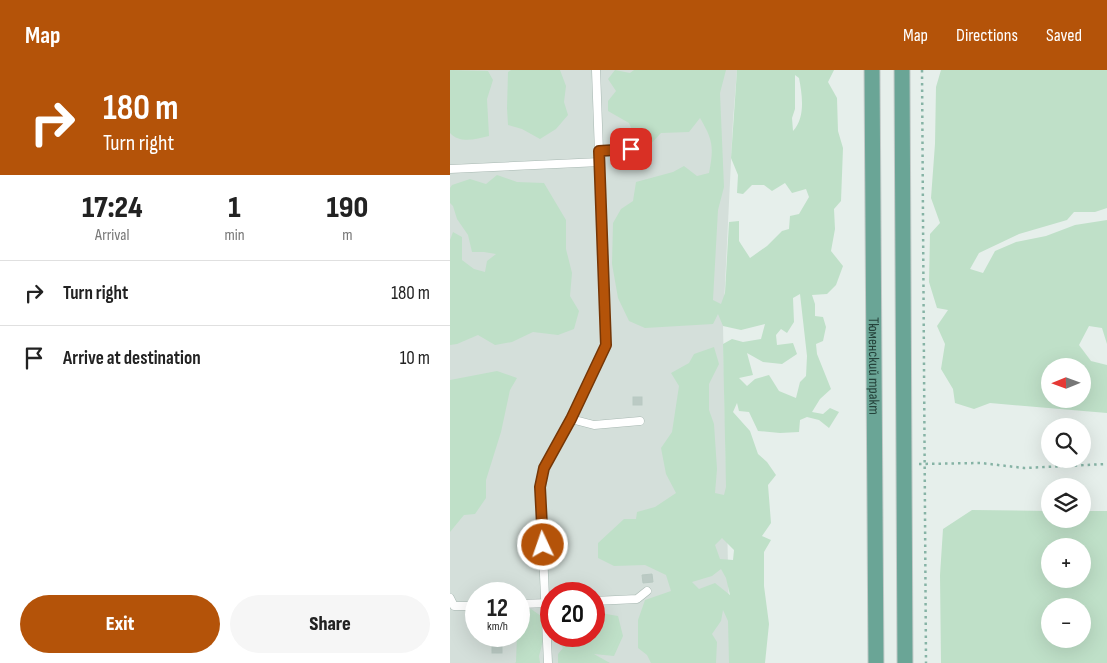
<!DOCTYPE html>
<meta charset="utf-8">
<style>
:root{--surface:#fff;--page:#f6f6f6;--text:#222;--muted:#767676;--line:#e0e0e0;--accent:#b45309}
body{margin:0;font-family:"Sofia Sans Condensed",sans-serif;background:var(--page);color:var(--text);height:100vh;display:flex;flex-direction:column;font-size:19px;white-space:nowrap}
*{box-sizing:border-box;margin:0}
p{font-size:16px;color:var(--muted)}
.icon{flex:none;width:28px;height:28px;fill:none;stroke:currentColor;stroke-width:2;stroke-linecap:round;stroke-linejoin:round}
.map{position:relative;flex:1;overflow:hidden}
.drawer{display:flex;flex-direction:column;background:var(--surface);width:450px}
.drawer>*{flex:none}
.banner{background:#b45309;color:#fff;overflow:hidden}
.needle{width:32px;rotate:269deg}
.tools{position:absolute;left:591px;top:288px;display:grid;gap:10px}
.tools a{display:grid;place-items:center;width:50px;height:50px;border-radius:50%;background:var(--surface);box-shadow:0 5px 20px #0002;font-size:25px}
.speed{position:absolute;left:15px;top:512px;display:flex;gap:10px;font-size:25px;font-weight:700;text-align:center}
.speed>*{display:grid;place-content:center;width:65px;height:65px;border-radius:50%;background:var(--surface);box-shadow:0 5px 20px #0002;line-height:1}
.speed small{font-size:12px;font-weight:400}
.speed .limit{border:8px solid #d22;background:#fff;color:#111}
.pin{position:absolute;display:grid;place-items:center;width:42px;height:42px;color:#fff;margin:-21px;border-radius:10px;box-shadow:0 2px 8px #0006}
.me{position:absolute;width:55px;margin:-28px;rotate:357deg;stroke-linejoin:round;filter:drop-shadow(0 0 4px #0008)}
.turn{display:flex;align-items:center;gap:18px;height:105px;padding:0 20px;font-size:22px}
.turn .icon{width:65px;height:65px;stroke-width:2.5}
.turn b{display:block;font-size:35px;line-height:42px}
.eta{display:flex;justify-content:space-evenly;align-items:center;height:85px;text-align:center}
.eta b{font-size:30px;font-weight:800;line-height:35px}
.primary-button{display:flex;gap:10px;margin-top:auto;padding:10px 20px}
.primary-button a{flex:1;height:58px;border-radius:30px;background:var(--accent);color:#fff;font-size:20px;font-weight:800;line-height:58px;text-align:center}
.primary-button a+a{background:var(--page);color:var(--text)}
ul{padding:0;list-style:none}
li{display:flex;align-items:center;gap:15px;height:65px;padding:0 20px;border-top:1px solid var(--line)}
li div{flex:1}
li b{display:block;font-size:19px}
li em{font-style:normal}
header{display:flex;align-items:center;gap:30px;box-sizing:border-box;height:70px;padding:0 25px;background:var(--accent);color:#fff}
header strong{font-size:24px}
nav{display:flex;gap:28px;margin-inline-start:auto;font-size:18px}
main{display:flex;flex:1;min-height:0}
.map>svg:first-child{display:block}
.built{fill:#d4dfda;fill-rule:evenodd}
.green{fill:#bfe0c8;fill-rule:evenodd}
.building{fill:#bbcac4;stroke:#b8c9c2}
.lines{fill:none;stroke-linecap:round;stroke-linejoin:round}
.service-casing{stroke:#a8b8b2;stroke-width:9}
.primary-casing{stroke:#c2cac8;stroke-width:17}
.path{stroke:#86b3a5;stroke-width:2.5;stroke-dasharray:2.5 4;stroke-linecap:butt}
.service{stroke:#fff;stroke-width:8}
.primary{stroke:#6aa596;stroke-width:15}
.route-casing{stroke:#753606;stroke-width:12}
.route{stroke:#b45309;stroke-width:9}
.labels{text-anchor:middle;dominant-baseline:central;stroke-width:5;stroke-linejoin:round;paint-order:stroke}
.street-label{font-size:15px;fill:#24423a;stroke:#f7fbf9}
</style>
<header>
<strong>Map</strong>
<nav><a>Map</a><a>Directions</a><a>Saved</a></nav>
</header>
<main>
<section class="drawer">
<div class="banner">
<div class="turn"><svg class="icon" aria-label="right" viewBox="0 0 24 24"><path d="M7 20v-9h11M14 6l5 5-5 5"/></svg><div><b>180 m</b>Turn right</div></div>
</div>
<div class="eta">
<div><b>17:24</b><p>Arrival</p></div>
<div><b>1</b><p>min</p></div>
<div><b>190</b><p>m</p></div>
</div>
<ul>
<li><svg class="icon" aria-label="right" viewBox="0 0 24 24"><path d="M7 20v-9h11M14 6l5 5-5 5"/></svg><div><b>Turn right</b></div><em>180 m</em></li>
<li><svg class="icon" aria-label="arrive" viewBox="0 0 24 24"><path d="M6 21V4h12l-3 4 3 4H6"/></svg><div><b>Arrive at destination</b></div><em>10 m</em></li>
</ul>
<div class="primary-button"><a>Exit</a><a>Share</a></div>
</section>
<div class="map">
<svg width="657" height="593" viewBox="0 0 657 593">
<rect width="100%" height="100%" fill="#e6efeb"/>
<path class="built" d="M 0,0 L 287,0 L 283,50 L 273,256 L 280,593 L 0,593 ZM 26,524 L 69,524 L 69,566 L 26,566 ZM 101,524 L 144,524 L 144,566 L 101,566 Z"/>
<g class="green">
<path d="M 0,0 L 38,1 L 43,10 L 37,29 L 39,66 C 26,69 10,74 0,63 Z"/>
<polygon points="61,0 110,0 116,16 114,32 118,45 106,59 90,69 72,59 58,55 57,38 58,2"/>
<path d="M 165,0 L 180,3 L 184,0 L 276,0 L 270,23 L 274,117 L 268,140 L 263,230 L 271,234 L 275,223 L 279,152 L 289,151 L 289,171 L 300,188 L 317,176 L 332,161 L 339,159 L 340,146 L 349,144 L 359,127 L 356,119 L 342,123 L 335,113 L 322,121 L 314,115 L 302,115 L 293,124 L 287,123 L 288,105 L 281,88 L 287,0 L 384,0 L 378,12 L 387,28 L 388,61 L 393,78 L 391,131 L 384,139 L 385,159 L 381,181 L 393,196 L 386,215 L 377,224 L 362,225 L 365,234 L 365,246 L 373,247 L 376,257 L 373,271 L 366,274 L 367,284 L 381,319 L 370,329 L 362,342 L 373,344 L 380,338 L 389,342 L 379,358 L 369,350 L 357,347 L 350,350 L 349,362 L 330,363 L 308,361 L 299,342 L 289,341 L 287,333 L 283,342 L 300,361 L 308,384 L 317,392 L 326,405 L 318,415 L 321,453 L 312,466 L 321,470 L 314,482 L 314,516 L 319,554 L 315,593 L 279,593 L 278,551 L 273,540 L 271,551 L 262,564 L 267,572 L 266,593 L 201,593 L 197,585 L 188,578 L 188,550 L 195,530 L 221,521 L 216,505 L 195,495 L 164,496 L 148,488 L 148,473 L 174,449 L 186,449 L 187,442 L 205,437 L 226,423 L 216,404 L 211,378 L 222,362 L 229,316 L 221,303 L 239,293 L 244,284 L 264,277 L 269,294 L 259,314 L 259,340 L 264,354 L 267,399 L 265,423 L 274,425 L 276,417 L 273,274 L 282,269 L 293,272 L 311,269 L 315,254 L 291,260 L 273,256 L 268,244 L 263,254 L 195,258 L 179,251 L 168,228 L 162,194 L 163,153 L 171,139 L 183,131 L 186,112 L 223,102 L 234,96 L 247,106 L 259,103 C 264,77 263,70 250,48 L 239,62 L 211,63 L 198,77 L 187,72 L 179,53 L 158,41 L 158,31 L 166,21 L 158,9 ZM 345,5 L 349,8 C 352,24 356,47 343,61 L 342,48 L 345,39 ZM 350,224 L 357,286 L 356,306 L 350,312 L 346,328 L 329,321 L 319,305 L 305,309 L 297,316 L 289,308 L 303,305 L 297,283 L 313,292 L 332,294 L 347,284 L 343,273 L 327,275 L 326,265 L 331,259 L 337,263 L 344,252 L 343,228 ZM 272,468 L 284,480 L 283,490 L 270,489 L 265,475 ZM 271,499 L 276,508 L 280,525 L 265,513 L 249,519 L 242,512 L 262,506 Z"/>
<path d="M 491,0 L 657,0 L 657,138 L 645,142 L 624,142 L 617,150 L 569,164 L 529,183 L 520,199 L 533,203 L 545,181 L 566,172 L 596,166 L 625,155 L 657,150 L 657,274 L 652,258 L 639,256 L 629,275 L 641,291 L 657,295 L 657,343 L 540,333 L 524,339 L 505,333 L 503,319 L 491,299 L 495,274 L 487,256 L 498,240 L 487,238 L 479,212 L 480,164 L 490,153 L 481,128 L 485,74 L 486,17 ZM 632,296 L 632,329 L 600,329 L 600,296 Z"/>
<polygon points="47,105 67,112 94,113 116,150 116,179 122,203 120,226 129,241 124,259 108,265 83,262 62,272 45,275 28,265 7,274 0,275 0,170 3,162 12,167 12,190 24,199 35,202 37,191 46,184 34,182 22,182 18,165 7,149 3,136 0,133 0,118 2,115 20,109 36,114"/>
<polygon points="47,301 67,308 60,320 51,362 36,410 36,428 25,444 14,445 0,462 0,310"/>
<path d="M 522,440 L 600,441 L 600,449 L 632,449 L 633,441 L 657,441 L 657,593 L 491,593 L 490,505 L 493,459 ZM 632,476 L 632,509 L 600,509 L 600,476 ZM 632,536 L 632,569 L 600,569 L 600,536 Z"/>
<polygon points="144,536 156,544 168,546 173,566 164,586 144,584 160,593 108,593 108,584 113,578 106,566 144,566"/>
<polygon points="81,539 91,546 93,571 89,586 90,593 65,593 66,592 67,566 69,566 69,548"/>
</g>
<g class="building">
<polygon points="182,59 183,67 173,68 173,60"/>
<rect x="183" y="327" width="9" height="8"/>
<polygon points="202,504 203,512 193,513 192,505"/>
<rect x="42" y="571" width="10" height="12"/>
</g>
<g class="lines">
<g class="service-casing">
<g id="service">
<polyline points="149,81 181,79"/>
<polyline points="0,99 150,92"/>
<polyline points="121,349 144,355 190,351"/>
<polyline points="0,528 4,536 26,536"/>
<polyline points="144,531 187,529 197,521"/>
<polyline points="69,534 101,533"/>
<polyline points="98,593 90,417 94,398 121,349 156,275 146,0"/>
</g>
</g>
<g class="primary-casing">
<g id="primary">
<path id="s1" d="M 422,0 L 426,593"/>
<polyline points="452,0 455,593"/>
</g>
</g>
<g class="path">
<polyline points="472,0 476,593"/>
<polyline points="469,394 531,393 574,398 657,394"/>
</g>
<use href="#service" class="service"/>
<use href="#primary" class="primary"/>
</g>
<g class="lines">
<g class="route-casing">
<polyline id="route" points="93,475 90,417 94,398 121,349 156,275 149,81 181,79"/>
</g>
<use href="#route" class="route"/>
</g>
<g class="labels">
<g class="street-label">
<text stroke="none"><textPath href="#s1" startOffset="296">Тюменский тракт</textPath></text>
</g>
</g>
</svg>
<div class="tools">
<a><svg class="needle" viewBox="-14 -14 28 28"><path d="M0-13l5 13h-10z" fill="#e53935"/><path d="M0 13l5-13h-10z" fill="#767676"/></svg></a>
<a><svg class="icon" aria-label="search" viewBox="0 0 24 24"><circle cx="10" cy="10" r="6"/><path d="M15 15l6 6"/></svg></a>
<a><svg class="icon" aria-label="layers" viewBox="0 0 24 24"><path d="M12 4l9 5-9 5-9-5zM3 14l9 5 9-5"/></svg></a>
<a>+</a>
<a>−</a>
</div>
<div class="speed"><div>12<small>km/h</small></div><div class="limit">20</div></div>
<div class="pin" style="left:181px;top:79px;background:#d93025"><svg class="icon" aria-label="arrive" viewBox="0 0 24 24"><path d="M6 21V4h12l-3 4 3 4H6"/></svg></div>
<svg class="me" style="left:93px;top:475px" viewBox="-20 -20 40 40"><circle r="17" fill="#b45309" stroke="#fff" stroke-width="3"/><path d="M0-11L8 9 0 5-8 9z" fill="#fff"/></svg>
</div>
</main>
